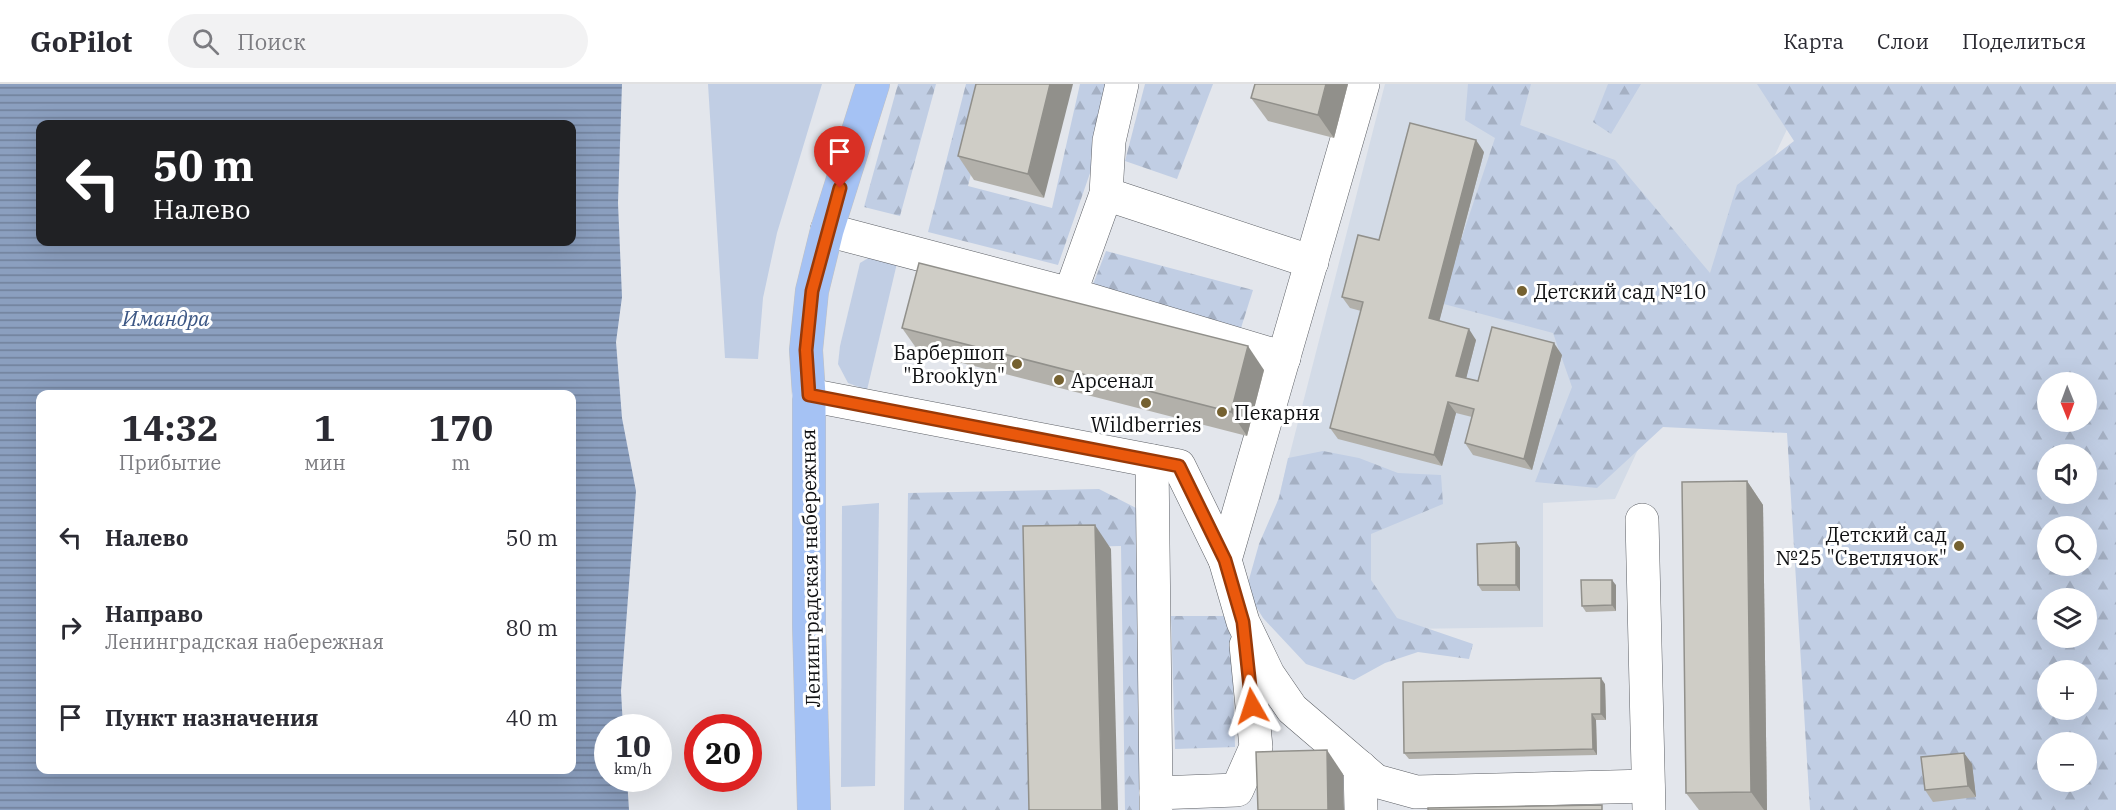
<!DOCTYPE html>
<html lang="ru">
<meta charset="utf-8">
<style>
:root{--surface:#fff;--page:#f2f2f3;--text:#2b2b33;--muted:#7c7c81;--line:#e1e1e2}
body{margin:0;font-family:"IBM Plex Serif",serif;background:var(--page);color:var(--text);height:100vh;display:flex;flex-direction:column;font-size:22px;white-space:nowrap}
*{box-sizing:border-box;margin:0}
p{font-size:20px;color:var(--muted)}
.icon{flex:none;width:33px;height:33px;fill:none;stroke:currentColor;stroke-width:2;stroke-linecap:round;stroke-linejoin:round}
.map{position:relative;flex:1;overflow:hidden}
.details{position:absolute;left:36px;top:306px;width:540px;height:384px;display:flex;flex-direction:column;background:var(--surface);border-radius:12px;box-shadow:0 6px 24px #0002}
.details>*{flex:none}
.banner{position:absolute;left:36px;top:36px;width:540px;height:126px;border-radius:12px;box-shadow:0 6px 24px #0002;background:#202124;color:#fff;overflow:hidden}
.needle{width:39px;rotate:179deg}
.fabs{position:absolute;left:2037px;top:288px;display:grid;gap:12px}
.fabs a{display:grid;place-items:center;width:60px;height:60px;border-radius:50%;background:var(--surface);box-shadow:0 6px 24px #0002;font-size:30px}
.speed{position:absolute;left:594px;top:630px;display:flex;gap:12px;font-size:30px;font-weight:700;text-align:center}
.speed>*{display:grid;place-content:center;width:78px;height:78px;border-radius:50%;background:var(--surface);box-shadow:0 6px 24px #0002;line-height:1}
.speed small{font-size:15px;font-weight:400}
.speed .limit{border:9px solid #d22;background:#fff;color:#111}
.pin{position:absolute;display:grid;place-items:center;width:51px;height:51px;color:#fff;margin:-62px -26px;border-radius:50% 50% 50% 0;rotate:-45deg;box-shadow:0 0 6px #0007}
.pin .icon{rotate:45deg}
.me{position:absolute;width:66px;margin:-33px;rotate:354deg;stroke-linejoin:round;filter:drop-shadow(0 0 4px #0008)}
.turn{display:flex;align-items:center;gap:21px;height:126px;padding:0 18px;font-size:27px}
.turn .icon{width:78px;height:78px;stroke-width:2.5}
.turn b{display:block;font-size:42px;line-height:51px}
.eta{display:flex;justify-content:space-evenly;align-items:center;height:102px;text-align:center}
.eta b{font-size:36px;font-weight:700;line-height:42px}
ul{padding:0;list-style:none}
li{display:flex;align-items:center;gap:18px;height:90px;padding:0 18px}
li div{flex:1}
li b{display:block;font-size:22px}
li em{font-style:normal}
header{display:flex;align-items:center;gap:36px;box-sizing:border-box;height:84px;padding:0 30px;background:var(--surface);border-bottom:2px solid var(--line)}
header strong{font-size:28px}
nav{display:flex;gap:33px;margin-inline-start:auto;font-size:21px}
.search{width:420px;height:54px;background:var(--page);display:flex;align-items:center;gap:15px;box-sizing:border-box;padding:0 21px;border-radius:33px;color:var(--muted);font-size:22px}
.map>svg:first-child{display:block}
.built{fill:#d3dbe7}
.grass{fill:#c1cee4}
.forest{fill:url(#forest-firs);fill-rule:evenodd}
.water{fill:url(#water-rules);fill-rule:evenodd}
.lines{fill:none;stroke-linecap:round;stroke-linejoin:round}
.minor-casing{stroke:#5d6066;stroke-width:34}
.major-casing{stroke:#c1c1c2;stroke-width:34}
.minor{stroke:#fff;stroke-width:33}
.major{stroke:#a5c2f4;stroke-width:33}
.wall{fill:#b2b0aa}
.shaded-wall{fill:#91908b}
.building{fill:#cfcdc6;stroke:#91908b;stroke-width:1.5}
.route-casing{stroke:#983908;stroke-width:15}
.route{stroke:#ea580c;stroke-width:10}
.poi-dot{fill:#756130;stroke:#fff;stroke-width:2}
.labels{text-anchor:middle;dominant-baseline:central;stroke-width:6;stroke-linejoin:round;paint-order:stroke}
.poi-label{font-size:20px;fill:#101113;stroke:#fff;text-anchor:start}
.street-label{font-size:20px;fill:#101113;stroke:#fff}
.water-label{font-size:21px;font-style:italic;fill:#3b5684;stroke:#fff}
</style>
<header>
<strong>GoPilot</strong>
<div class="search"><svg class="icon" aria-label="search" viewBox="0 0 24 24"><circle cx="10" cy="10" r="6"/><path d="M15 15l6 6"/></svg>Поиск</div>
<nav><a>Карта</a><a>Слои</a><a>Поделиться</a></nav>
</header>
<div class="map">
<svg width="2116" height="726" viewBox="0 0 2116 726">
<defs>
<pattern id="forest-firs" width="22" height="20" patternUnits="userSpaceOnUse" patternTransform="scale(1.5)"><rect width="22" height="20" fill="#c1cee4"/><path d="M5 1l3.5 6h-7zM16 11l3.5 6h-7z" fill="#a5b0c3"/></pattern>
<pattern id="water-rules" width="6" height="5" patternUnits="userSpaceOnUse" patternTransform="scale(1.5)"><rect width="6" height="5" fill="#8b9fbf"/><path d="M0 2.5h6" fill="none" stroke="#70809a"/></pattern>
</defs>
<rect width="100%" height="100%" fill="#e3e6ec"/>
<polygon class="built" points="1385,0 1808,0 1615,415 1543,419 1543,543 1407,545 1252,517"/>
<g class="grass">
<polygon points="708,0 822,0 777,149 763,214 758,275 725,274"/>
<polygon points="875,170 898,175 867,306 848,299 838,280 840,262 860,179"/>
<polygon points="879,419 875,702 841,703 842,422"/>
</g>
<g class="forest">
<polygon points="898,0 936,0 900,132 864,123"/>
<polygon points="966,0 993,0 968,102 1052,124 1080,0 1111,0 1096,72 1058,181 928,148"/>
<polygon points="1145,0 1213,0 1177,95 1125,77"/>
<path d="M 1468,0 L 1531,0 L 1520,41 L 1615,76 L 1710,189 L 1737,101 L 1794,57 L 1757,0 L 2116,0 L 2116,726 L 1810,726 L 1787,349 L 1663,343 L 1597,404 L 1535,398 L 1572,303 L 1553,249 L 1440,219 L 1495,54 L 1465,36 ZM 2048,298 L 2086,298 L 2086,338 L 2048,338 ZM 2048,370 L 2086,370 L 2086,410 L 2048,410 ZM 2048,442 L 2086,442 L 2086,482 L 2048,482 ZM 2048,514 L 2086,514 L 2086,554 L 2048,554 ZM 2048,586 L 2086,586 L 2086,626 L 2048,626 ZM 2048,658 L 2086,658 L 2086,698 L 2048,698 Z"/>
<polygon points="1608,0 1641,0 1611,50 1593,38"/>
<polygon points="1106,167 1253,206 1241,244 1092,203"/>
<polygon points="1323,367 1359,374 1398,389 1441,391 1443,420 1371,450 1371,496 1397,534 1473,560 1469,575 1418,568 1385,579 1354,596 1306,580 1263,534 1246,506 1259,460 1279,414 1288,374"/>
<polygon points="1099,405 1138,425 1144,726 1125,726 1121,462 1034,464 1039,726 904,726 908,409"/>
<polygon points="1171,532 1231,532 1235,663 1175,665"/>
</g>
<path class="water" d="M 0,0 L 622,0 L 618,119 L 622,213 L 616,258 L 622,334 L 636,407 L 621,607 L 623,643 L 608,644 L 608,694 L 627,695 L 629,726 L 0,726 ZM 40,40 L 572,40 L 572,158 L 40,158 ZM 572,310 L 572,686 L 40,686 L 40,310 Z"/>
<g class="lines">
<g class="minor-casing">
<g id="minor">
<polyline points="1106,110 1312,178"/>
<polyline points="827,146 1070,210 1106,110 1109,57 1122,0"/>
<polyline points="1070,210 1284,274"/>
<polyline points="809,311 1179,382 1225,476 1243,538 1268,590 1292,625 1376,697 1416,708 1648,702"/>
<polyline points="1152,377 1156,709"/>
<polyline points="1642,436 1649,726"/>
<polyline points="1225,476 1363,0"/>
<polyline points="1360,683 1361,726"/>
<polyline points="1156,726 1156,709 1237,706 1256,663 1246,561"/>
</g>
</g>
<g class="major-casing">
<polyline id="major" points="814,726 809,541 809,311 806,266 812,207 827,146 873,0"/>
</g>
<use href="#minor" class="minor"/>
<use href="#major" class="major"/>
</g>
<g class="wall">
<polygon points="976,0 1044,114 974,96 958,72"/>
<polygon points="1348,0 1334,54 1268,37 1251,14"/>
<polygon points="1484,68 1439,237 1476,256 1466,294 1478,297 1562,271 1532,386 1473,371 1465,359 1472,333 1456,329 1442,382 1338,355 1330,344 1361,227 1350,224 1342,213 1379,156"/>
<polygon points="902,244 1264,286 1247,352 919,268"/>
<polygon points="1747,397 1763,421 1767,726 1699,726 1686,709"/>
<polygon points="1516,458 1520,464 1520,507 1482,507 1478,501"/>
<polygon points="1616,501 1616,527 1586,528 1582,522"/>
<polygon points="1605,600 1606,636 1596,636 1597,671 1409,675 1404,669"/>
<polygon points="1964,669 1972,680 1976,713 1933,718 1925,706"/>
</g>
<g class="shaded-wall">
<polygon points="1050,0 1073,0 1044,114 1028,90"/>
<polygon points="1326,0 1348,0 1334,54 1318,31"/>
<polygon points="1476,56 1484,68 1437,246 1429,234"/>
<polygon points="1469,245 1476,256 1464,303 1456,292"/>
<polygon points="1554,259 1562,271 1532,386 1524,375"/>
<polygon points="1248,262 1264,286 1247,352 1231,328"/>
<polygon points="1448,318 1456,329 1442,382 1434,371"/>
<polygon points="1747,397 1763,421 1767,726 1764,726 1751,708"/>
<polygon points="1095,441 1111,465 1118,726 1102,726"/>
<polygon points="1516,458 1520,464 1520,507 1516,501"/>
<polygon points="1612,496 1616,501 1616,527 1612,521"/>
<polygon points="1601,594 1605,600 1606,636 1601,630"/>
<polygon points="1592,630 1596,636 1597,671 1593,665"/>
<polygon points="1327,666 1343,690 1344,726 1328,726"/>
<polygon points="1964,669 1972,680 1976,713 1968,702"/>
</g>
<g class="building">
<polygon points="976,0 1050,0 1028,90 958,72"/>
<polygon points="1255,0 1326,0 1318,31 1251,14"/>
<polygon points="1410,39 1476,56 1429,234 1469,245 1456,292 1478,297 1492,243 1554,259 1524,375 1465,359 1474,325 1448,318 1434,371 1330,344 1363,218 1342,213 1358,151 1379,156"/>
<polygon points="919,179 1248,262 1231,328 902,244"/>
<polygon points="1747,397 1751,708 1686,709 1682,398"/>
<polygon points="1095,441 1102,726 1029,726 1023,442"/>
<polygon points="1516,458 1516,501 1478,501 1477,460"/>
<polygon points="1581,496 1612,496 1612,521 1582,522"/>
<polygon points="1601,594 1601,630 1592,630 1593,665 1404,669 1403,598"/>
<polygon points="1327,666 1328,726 1258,726 1256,668"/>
<polygon points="1964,669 1968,702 1925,706 1921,673"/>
<polygon points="1602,721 1602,726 1428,726 1428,724"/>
</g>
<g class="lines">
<g class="route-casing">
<polyline id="route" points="840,104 812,207 806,266 809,311 1179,382 1225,476 1243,538 1252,622"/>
</g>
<use href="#route" class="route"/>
</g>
<g class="poi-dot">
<circle cx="1522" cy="207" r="6"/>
<circle cx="1017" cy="280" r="6"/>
<circle cx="1059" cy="296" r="6"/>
<circle cx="1146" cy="319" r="6"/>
<circle cx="1222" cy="328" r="6"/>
<circle cx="1959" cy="462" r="6"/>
</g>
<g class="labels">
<g class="poi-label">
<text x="1534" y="207">Детский сад №10</text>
<text x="1005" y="268" text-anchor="end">Барбершоп<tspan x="1005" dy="23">"Brоoklyn"</tspan></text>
<text x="1071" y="296">Арсенал</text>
<text x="1234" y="328">Пекарня</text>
<text x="1146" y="340" text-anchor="middle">Wildberries</text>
<text x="1947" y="450" text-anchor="end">Детский сад<tspan x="1947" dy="23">№25 "Светлячок"</tspan></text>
</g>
<g class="street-label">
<text transform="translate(810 484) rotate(-91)">Ленинградская набережная</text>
</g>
<g class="water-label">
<text x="166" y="234">Имандра</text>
</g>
</g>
</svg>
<div class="fabs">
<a><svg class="needle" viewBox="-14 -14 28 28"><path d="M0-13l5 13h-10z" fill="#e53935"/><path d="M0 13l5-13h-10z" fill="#7c7c81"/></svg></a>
<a><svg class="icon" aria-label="sound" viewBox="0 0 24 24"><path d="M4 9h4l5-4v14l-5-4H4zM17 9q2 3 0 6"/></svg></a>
<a><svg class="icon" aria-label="search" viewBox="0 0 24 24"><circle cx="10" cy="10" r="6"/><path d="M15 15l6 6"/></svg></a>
<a><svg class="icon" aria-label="layers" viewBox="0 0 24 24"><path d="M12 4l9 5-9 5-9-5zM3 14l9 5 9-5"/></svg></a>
<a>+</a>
<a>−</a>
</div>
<div class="speed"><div>10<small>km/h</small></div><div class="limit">20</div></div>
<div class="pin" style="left:840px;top:104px;background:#d93025"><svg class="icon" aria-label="arrive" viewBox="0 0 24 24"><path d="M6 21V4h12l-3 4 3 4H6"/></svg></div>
<svg class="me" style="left:1252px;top:622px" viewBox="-20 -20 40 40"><path d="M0-17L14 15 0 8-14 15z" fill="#ea580c" stroke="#fff" stroke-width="4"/></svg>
<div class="banner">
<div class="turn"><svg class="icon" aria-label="left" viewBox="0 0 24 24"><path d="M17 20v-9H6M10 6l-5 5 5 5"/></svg><div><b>50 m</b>Налево</div></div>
</div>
<section class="details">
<div class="eta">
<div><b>14:32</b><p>Прибытие</p></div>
<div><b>1</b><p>мин</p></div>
<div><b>170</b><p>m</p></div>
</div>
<ul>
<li><svg class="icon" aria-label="left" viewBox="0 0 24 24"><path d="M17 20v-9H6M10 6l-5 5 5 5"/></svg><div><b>Налево</b></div><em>50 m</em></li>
<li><svg class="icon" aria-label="right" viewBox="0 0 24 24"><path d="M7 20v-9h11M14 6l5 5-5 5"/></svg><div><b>Направо</b><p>Ленинградская набережная</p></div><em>80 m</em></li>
<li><svg class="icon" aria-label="arrive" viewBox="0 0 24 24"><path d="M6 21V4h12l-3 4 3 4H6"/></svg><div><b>Пункт назначения</b></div><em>40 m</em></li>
</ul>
</section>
</div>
